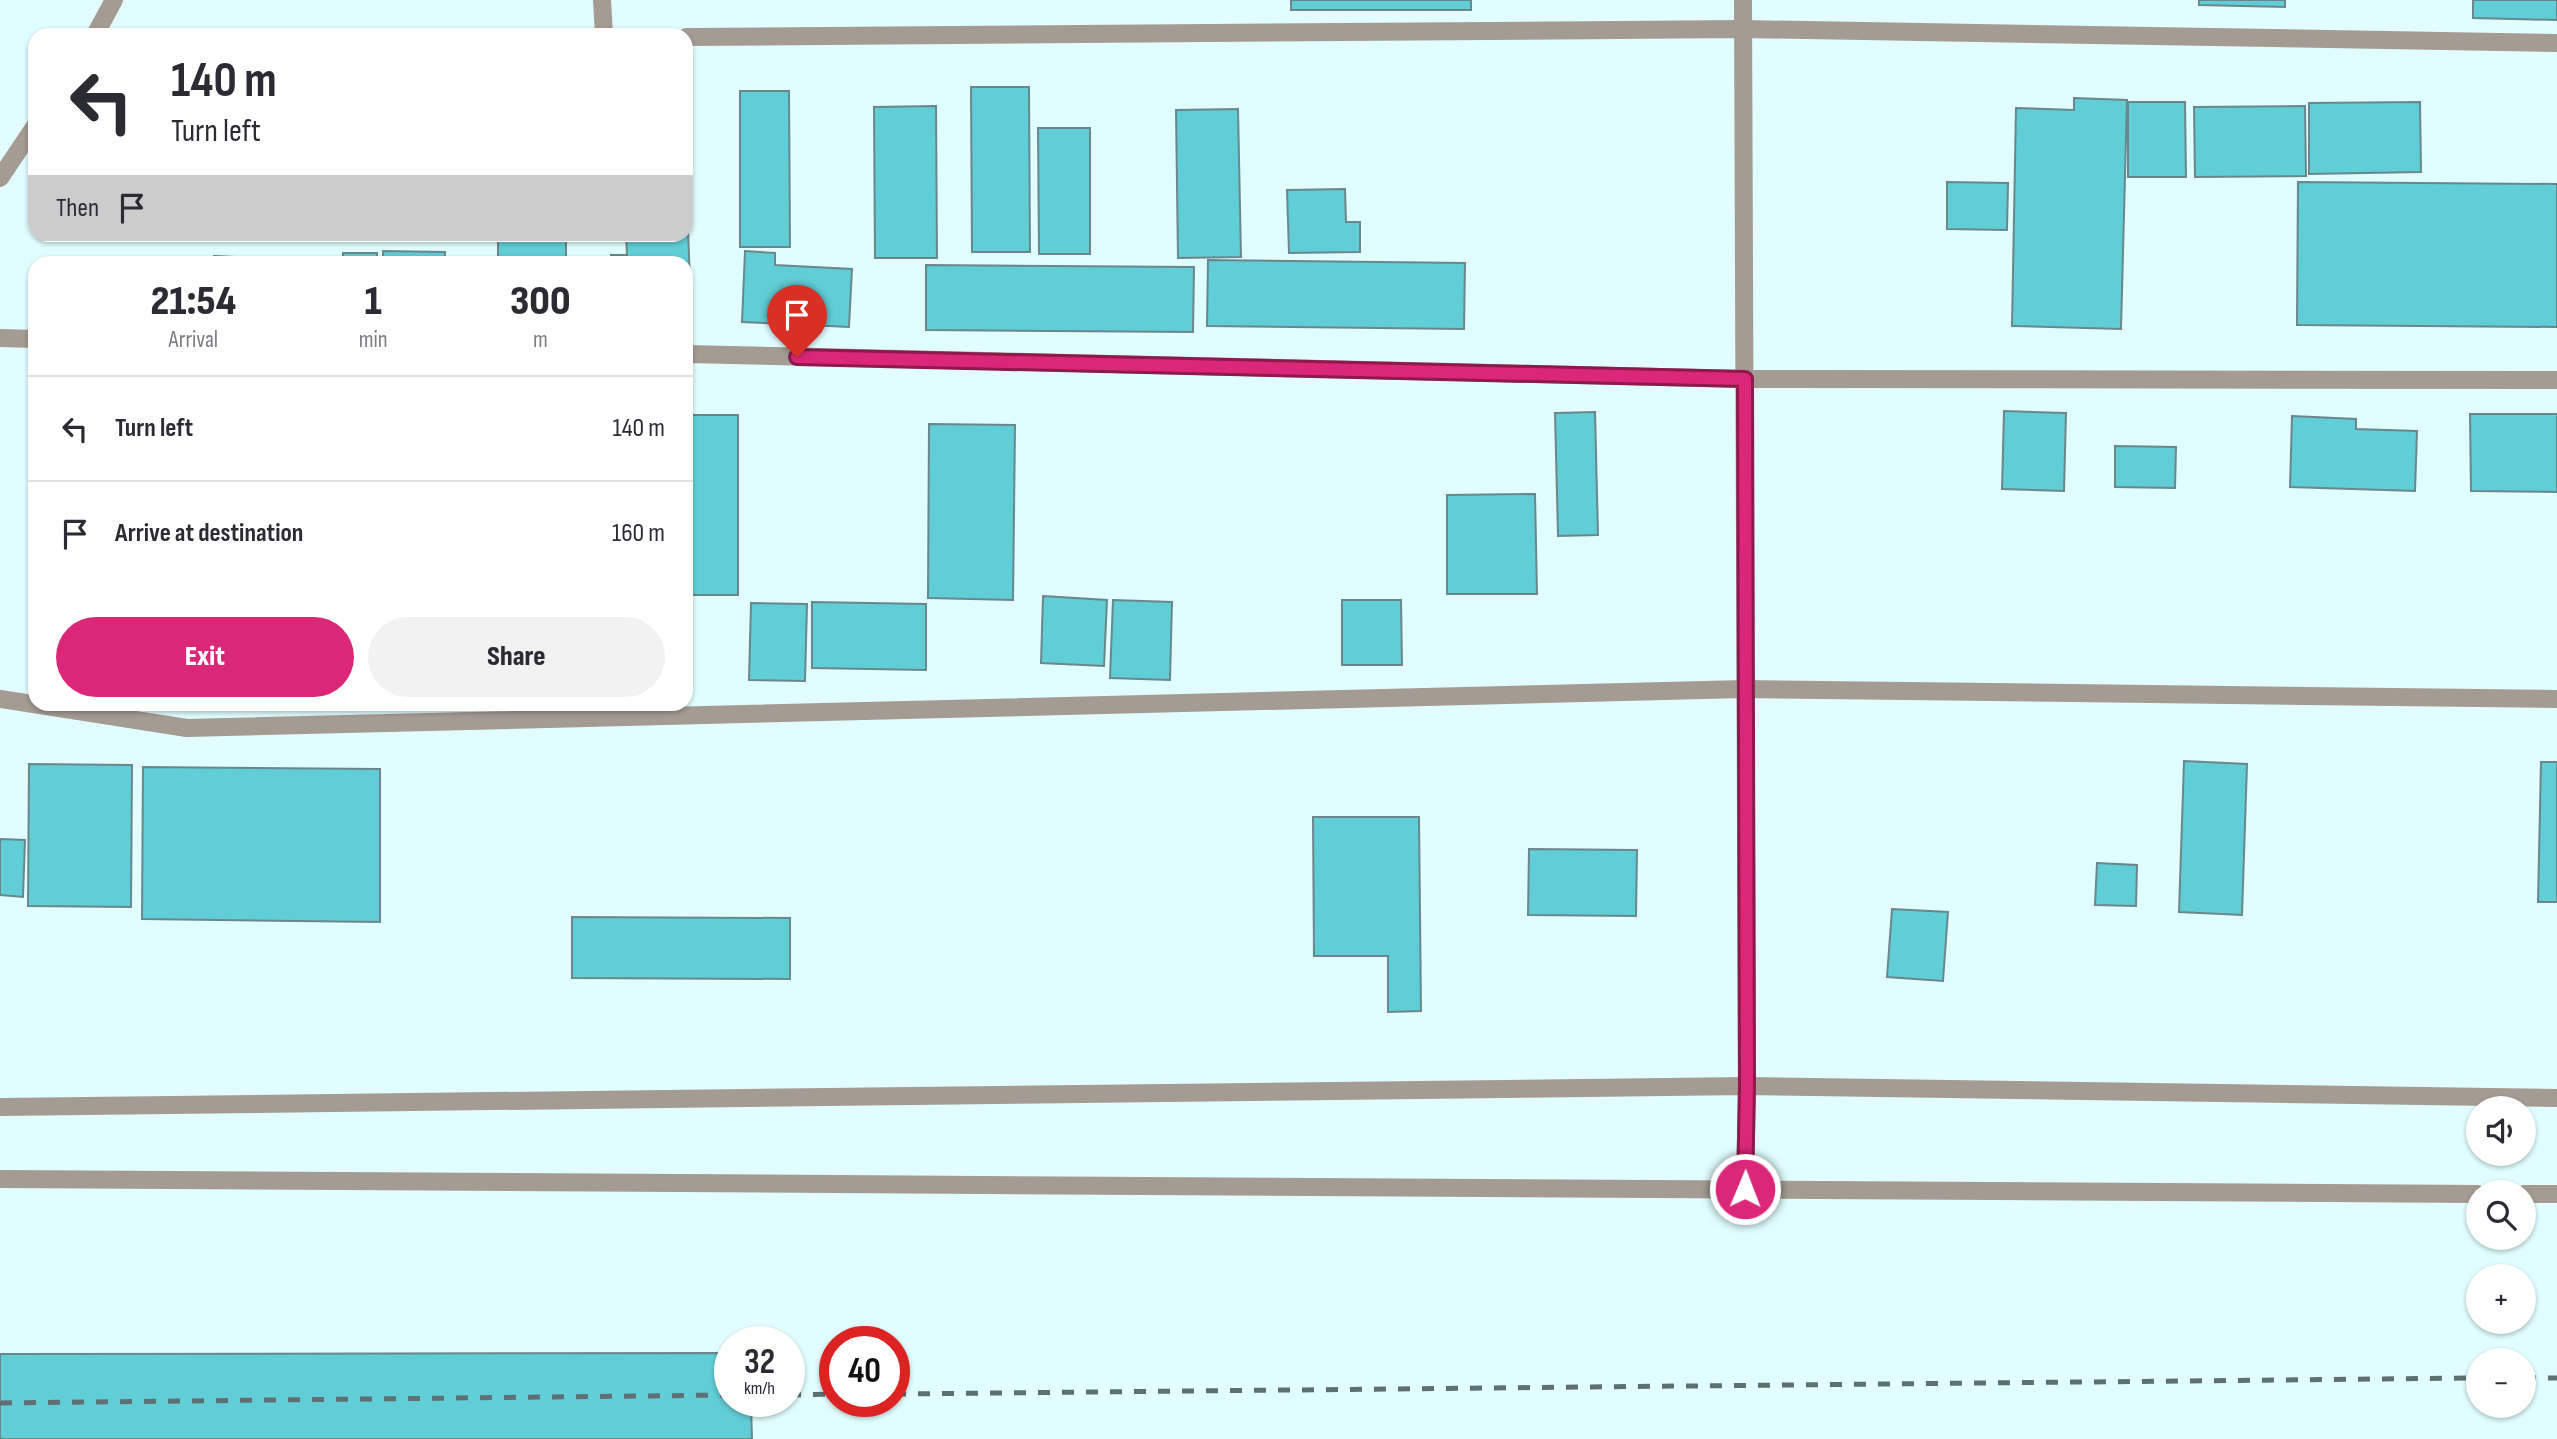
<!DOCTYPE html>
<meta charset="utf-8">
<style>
:root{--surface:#fff;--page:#f2f2f3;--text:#2b2b33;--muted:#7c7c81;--line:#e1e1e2;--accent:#db2777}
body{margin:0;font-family:"Sofia Sans Condensed",sans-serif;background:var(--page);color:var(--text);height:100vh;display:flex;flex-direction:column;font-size:26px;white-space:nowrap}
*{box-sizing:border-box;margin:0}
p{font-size:23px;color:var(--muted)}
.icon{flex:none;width:38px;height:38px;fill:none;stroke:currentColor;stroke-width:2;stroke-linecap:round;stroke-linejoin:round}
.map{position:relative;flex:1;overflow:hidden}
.details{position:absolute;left:28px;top:256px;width:665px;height:455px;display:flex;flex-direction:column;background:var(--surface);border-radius:21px;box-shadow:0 2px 5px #0004}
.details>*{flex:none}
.guide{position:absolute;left:28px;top:28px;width:665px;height:214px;border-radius:21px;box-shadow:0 2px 5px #0004;background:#fff;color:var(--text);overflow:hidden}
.fabs{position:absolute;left:2466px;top:1096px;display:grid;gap:14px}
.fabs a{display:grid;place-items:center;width:70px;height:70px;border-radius:50%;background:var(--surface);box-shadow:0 2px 5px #0004;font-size:35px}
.speed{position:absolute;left:714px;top:1326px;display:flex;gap:14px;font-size:35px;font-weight:700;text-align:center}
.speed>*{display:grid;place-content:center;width:91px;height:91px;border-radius:50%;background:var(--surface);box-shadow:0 2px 5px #0004;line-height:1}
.speed small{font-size:18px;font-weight:400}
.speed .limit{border:10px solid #d22;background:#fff;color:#111}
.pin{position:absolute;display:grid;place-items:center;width:60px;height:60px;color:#fff;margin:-72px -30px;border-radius:50% 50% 50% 0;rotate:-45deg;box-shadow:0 0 7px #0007}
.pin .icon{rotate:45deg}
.me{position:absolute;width:77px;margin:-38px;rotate:1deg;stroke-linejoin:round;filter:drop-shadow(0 0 5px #0008)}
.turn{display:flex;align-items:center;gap:24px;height:147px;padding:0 28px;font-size:32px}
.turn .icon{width:91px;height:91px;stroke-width:2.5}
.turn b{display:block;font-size:49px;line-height:60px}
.then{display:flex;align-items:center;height:66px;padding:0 28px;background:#0003;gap:14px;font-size:26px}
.eta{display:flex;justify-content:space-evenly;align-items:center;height:119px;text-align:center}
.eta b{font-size:42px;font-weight:800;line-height:49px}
.primary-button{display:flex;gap:14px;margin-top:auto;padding:14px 28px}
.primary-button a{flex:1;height:80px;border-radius:42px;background:var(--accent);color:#fff;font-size:28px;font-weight:800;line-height:80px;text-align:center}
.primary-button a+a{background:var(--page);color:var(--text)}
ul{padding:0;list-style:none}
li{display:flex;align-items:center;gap:21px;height:105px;padding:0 28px;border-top:2px solid var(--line)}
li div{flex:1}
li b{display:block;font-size:26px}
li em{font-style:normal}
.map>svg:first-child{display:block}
.building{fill:#61cdd6;stroke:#68888b;stroke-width:2}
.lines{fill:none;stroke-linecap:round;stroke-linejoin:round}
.minor{stroke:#a49b92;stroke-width:18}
.rail{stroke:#5e7072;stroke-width:5;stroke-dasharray:12 12;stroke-linecap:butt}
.route-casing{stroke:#8e194d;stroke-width:18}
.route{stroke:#db2777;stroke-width:12}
</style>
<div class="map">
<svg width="2557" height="1439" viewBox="0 0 2557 1439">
<rect width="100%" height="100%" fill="#e1fdff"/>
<g class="building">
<rect x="1291" y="0" width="180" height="10"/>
<polygon points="2199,0 2285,0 2285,7 2199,5"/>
<polygon points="2473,0 2557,0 2557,20 2473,18"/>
<polygon points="971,87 1029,87 1030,252 972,252"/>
<polygon points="740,91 789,91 790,247 740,247"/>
<polygon points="2074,98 2127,100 2121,329 2012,326 2016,108 2074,110"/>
<polygon points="2128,102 2185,102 2186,177 2128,177"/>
<polygon points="2420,102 2421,172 2309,174 2309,103"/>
<polygon points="936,106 937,258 875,258 874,107"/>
<polygon points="2305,106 2306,176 2195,177 2194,107"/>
<polygon points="1238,109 1241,257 1178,258 1176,110"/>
<polygon points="1038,128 1090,128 1090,254 1039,254"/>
<polygon points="686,180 692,331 686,331 686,262 611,262 611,255 627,255 626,234 686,234"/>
<polygon points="1947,182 2008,183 2007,230 1947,229"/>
<polygon points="2298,182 2557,184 2557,327 2297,325"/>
<polygon points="1345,189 1346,222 1360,222 1360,252 1289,253 1287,190"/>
<polygon points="498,234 566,234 566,260 498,261"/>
<polygon points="383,251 445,252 445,262 383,262"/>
<polygon points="745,251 775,253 775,265 852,269 849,327 742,322"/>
<rect x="343" y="253" width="34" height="9"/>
<polygon points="214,256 276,259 276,262 213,262"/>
<polygon points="1208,260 1465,263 1464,329 1207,326"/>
<polygon points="926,265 1194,267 1193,332 926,330"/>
<polygon points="2004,411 2066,413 2064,491 2002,489"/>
<polygon points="1595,412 1598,535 1558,536 1555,413"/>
<polygon points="2470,414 2557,414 2557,492 2471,491"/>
<rect x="686" y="415" width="52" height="180"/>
<polygon points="2292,416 2356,419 2356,429 2417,431 2415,491 2290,487"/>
<polygon points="929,424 1015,425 1013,600 928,598"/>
<polygon points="2115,446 2176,447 2175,488 2115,487"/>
<polygon points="1535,494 1537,594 1447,594 1447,495"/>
<polygon points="1043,596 1107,600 1104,666 1041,663"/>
<polygon points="1113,600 1172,602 1170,680 1110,678"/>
<polygon points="1342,600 1401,600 1402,665 1342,665"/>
<polygon points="812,602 926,604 926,670 812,668"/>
<polygon points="751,603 807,604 805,681 749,680"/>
<polygon points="2184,761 2247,764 2242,915 2179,912"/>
<polygon points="2541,762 2557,762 2557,902 2538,902"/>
<polygon points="29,764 132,765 131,907 28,906"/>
<polygon points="143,767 380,769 380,922 142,919"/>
<polygon points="1313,817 1419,817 1421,1011 1388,1012 1388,956 1314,956"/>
<polygon points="0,839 25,840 23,897 0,895"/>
<polygon points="1529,849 1637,850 1636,916 1528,915"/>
<polygon points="2097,863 2137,865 2136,906 2095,905"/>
<polygon points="1892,909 1948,912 1943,981 1887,977"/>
<polygon points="572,917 790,918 790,979 572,978"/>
<polygon points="730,1353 730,1402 751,1402 752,1439 0,1439 0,1354"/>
</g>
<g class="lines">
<g class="minor">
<polyline points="602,0 604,35"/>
<polyline points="1743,0 1747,1086 1745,1189"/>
<polyline points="95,35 114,0"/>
<polyline points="686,37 1743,29 2557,43"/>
<polyline points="0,178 35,126"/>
<polyline points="0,338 35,339"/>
<polyline points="686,354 1745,379 2557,380"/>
<polyline points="0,699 187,728 1744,689 2557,699"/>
<polyline points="0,1107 1747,1086 2557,1098"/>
<polyline points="0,1179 2478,1194"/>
<polyline points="2524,1194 2557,1194"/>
</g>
<g class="rail">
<polyline points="2524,1378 2557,1378"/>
<polyline points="894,1394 2478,1378"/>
<polyline points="789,1395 835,1394"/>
<polyline points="0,1403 730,1395"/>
</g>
</g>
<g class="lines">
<g class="route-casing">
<polyline id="route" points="797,357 1745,379 1747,1086 1745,1189"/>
</g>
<use href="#route" class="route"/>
</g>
</svg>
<div class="fabs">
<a><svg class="icon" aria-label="sound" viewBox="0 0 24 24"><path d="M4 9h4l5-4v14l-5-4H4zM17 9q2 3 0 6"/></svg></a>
<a><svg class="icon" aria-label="search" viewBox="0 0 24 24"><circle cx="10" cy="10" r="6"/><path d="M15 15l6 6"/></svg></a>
<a>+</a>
<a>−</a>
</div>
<div class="speed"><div>32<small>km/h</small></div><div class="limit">40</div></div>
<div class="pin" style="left:797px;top:357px;background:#d93025"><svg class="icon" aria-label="arrive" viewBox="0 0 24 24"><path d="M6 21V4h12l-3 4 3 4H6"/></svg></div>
<svg class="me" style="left:1745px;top:1189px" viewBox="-20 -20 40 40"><circle r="17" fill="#db2777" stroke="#fff" stroke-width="3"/><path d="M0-11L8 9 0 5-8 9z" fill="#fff"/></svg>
<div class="guide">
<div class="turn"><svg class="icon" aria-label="left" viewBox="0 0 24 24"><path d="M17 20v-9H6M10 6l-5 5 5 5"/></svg><div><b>140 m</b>Turn left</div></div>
<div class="then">Then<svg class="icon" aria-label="arrive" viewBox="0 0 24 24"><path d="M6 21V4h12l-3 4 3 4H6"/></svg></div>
</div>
<section class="details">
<div class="eta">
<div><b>21:54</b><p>Arrival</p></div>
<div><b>1</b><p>min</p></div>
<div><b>300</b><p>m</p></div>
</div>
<ul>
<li><svg class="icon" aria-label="left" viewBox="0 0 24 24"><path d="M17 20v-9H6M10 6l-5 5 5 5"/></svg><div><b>Turn left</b></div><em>140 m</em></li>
<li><svg class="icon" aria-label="arrive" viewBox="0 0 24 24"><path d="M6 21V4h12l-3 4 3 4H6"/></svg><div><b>Arrive at destination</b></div><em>160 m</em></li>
</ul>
<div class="primary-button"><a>Exit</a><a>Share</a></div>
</section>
</div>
